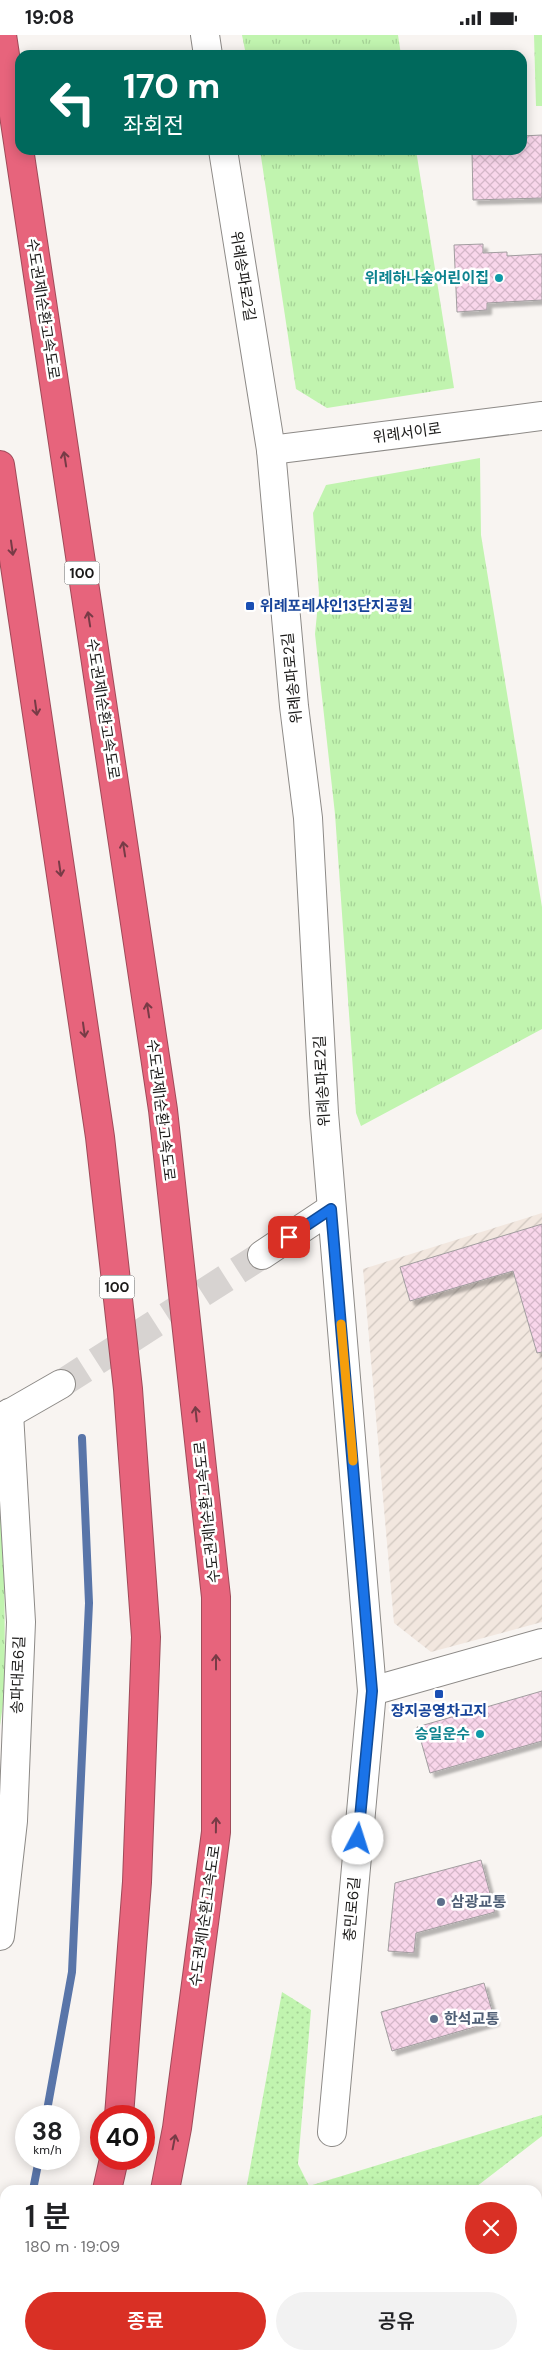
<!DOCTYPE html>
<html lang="ko">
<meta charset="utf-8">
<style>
:root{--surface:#fff;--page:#f2f2f2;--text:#202124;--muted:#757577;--accent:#d93025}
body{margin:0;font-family:"DM Sans","Noto Sans KR",sans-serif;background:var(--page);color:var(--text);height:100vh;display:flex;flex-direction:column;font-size:19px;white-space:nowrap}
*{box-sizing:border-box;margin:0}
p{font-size:16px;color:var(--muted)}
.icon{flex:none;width:28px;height:28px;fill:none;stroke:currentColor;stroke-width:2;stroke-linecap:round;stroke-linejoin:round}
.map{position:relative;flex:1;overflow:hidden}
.panel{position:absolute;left:0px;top:2150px;width:542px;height:175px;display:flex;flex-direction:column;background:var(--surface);border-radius:15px 15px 0 0;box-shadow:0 2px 12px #0003}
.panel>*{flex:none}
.guide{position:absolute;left:15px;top:15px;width:512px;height:105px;border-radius:15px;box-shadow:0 2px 12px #0003;background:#00695c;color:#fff;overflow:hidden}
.speed{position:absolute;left:15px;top:2070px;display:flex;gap:10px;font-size:25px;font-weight:700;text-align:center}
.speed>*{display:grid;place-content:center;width:65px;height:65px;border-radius:50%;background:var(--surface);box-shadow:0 2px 12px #0003;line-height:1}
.speed small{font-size:12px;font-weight:400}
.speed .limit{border:8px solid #d22;background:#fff;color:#111}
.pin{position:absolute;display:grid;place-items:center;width:42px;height:42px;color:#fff;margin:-21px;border-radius:10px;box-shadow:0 2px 8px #0006}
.me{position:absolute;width:55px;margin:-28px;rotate:5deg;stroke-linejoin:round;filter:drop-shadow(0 0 4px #0008)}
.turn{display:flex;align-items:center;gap:18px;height:105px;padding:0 25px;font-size:22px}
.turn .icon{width:65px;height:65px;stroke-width:2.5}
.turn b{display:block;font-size:35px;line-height:42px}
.round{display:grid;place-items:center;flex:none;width:52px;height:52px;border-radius:26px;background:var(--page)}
.summary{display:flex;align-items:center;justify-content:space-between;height:85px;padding:0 25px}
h1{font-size:30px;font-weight:600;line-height:38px}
.cta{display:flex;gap:10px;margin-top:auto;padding:10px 25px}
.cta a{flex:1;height:58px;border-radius:30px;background:var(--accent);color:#fff;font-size:20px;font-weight:600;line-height:58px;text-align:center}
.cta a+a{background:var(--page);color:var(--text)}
.status{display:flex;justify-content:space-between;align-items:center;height:35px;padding:0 25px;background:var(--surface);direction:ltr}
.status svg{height:14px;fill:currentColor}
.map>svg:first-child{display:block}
.industrial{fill:url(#industrial-furrows)}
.grass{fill:url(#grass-dots)}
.park{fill:url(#park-tufts)}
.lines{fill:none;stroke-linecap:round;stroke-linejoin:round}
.stream{stroke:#5975a9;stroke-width:8}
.building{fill:url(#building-cross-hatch);stroke:#a19d9f;filter:url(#shadow)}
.minor-tunnel{stroke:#d7d3d1;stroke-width:28;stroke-dasharray:28 14;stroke-linecap:butt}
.minor-casing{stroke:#8d8a87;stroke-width:30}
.highway-casing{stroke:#a04a59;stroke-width:30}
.minor{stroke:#fff;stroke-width:28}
.highway{stroke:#e7647c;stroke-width:28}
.oneway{stroke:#773b46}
.route-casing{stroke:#114b97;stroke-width:12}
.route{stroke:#1a73e8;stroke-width:9}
.slow{stroke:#f59e0b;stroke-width:9}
.culture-dot{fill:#0f9aa8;stroke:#fff;stroke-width:2}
.transit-dot{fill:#1a4fb4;stroke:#fff;stroke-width:2}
.service-dot{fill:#5c6f8a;stroke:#fff;stroke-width:2}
.labels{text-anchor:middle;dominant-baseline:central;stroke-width:5;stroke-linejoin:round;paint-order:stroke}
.shield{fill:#fff;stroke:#5f5f5e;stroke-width:1}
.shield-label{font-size:14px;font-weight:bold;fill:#1b1a19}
.street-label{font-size:15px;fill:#1b1a19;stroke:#fff}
.culture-label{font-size:15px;font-weight:bold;fill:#0d838f;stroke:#fff;text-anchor:end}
.transit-label{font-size:15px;font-weight:bold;fill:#164399;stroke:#fff;text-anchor:start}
.service-label{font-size:15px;font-weight:bold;fill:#4e5e75;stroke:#fff;text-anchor:start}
</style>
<div class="status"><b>19:08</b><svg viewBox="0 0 49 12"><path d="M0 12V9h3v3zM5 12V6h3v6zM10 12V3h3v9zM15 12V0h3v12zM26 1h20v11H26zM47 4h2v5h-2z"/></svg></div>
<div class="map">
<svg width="542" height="2325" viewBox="0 0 542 2325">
<defs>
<pattern id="industrial-furrows" width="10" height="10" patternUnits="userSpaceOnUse" patternTransform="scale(1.25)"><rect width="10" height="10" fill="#f2e7df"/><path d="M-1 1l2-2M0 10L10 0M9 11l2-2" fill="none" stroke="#cfc6bf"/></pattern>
<pattern id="grass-dots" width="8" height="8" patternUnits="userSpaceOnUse" patternTransform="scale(1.25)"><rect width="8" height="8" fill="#c1f4af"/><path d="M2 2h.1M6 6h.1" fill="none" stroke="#a5d196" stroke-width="1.8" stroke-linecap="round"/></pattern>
<pattern id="park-tufts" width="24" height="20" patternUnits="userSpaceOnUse" patternTransform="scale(1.25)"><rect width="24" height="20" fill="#c1f4af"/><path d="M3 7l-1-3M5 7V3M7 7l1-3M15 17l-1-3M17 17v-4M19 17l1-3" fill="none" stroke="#a5d196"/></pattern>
<pattern id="building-cross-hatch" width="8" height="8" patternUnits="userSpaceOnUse" patternTransform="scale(1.25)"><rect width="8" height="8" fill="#f9d6eb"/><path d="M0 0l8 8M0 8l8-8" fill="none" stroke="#d5b7c9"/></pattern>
<filter id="shadow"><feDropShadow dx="4.5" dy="4.5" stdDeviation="1" flood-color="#0004"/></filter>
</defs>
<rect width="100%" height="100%" fill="#f8f4f1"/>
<polygon class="industrial" points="542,1178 542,1587 431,1617 394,1588 363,1234"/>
<g class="grass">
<polygon points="282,1957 311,1975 298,2129 309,2151 542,2080 542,2101 472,2155 246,2155"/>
<polygon points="223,2320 278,2320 273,2325 225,2325"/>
</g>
<g class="park">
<polygon points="242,0 398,0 401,20 246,20"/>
<polygon points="534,0 542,0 542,71 536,71"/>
<polygon points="260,115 416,115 454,353 327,373 296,354"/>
<polygon points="480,423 481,500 542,872 542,994 361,1091 356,1078 335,779 315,599 319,558 313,478 326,450"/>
<polygon points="0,1464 4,1468 5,1655 0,1691"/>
<polygon points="542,2249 542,2325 446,2325 452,2320 538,2320 538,2252"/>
</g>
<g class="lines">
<g class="stream">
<polyline points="46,2081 72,1937 89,1568 82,1403"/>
<polyline points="33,2155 39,2124"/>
<polyline points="538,2199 542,2196"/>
<polyline points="0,2288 5,2268"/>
<polyline points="373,2325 379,2320"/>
</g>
</g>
<g class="building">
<polygon points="542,100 542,163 473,165 472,116 522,115 522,101"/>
<polygon points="483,209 483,218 507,217 507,221 542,219 542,265 487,268 487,275 457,277 454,210"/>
<polygon points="542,1189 542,1317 537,1318 513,1236 410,1266 400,1232"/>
<polygon points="542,1656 542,1706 430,1738 417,1692"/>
<polygon points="481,1825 495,1877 416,1898 414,1918 388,1916 395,1848"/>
<polygon points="484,1948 495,1986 392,2016 381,1977"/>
</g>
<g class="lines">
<polyline class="minor-tunnel" points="61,1349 262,1220"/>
<g class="minor-casing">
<g id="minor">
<polyline points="205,0 208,20"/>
<polyline points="223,115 271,415 294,671 308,783 324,1078 372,1656 332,2097"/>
<polyline points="271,415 542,381"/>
<polyline points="262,1220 331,1174"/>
<polyline points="0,1384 61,1349"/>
<polyline points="372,1656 542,1608"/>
<polyline points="0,1901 13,1786 21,1587 9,1378"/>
</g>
</g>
<g class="highway-casing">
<g id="highway">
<polyline points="2,0 163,1075 216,1562 216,1797 177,2093 165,2155"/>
<polyline points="0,430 100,1102 128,1354 146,1602 137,1847 119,2081"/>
<polyline points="107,2155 114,2124"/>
<polyline points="69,2325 70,2320"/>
<polyline points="134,2325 135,2320"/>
</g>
</g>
<use href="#minor" class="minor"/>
<use href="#highway" class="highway"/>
</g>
<defs><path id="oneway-shaft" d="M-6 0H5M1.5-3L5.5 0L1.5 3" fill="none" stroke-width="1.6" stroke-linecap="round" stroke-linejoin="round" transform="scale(1.25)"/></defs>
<g class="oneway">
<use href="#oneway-shaft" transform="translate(65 424) rotate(-99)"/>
<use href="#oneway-shaft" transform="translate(12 513) rotate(82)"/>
<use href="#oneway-shaft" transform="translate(89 584) rotate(-99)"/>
<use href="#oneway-shaft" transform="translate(36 673) rotate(82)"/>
<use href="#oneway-shaft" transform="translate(124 814) rotate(-99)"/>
<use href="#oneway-shaft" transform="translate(60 834) rotate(82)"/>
<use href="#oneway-shaft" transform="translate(148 975) rotate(-99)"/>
<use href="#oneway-shaft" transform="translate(84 995) rotate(82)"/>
<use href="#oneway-shaft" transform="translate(196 1379) rotate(-96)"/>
<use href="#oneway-shaft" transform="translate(216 1627) rotate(-90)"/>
<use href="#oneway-shaft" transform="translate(216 1790) rotate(-89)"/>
<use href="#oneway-shaft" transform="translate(174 2107) rotate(-79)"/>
</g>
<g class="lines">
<g class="route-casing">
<polyline id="route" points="289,1202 331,1174 372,1656 358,1804"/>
</g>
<use href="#route" class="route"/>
<polyline class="slow" points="341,1289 353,1426"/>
</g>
<g class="culture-dot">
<circle cx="499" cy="243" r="5"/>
<circle cx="480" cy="1699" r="5"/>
</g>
<g class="transit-dot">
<rect x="245" y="566" width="10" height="10" rx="2.5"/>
<rect x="434" y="1654" width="10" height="10" rx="2.5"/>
</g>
<g class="service-dot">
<circle cx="441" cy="1867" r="5"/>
<circle cx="434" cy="1984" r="5"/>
</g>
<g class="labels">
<g class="shield">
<rect x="64.5" y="526.5" width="35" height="23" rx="4"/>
<rect x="99.5" y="1240.5" width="35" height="23" rx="4"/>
</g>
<g class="shield-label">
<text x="82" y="538">100</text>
<text x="117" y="1252">100</text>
</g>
<g class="street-label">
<text transform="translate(243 241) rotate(81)">위례송파로2길</text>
<text transform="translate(43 274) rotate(81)">수도권제1순환고속도로</text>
<text transform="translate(407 398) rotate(-8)">위례서이로</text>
<text transform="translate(292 643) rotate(-96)">위례송파로2길</text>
<text transform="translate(103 674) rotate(81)">수도권제1순환고속도로</text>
<text transform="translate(322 1046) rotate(-93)">위례송파로2길</text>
<text transform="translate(161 1075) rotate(83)">수도권제1순환고속도로</text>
<text transform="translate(207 1477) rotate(-96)">수도권제1순환고속도로</text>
<text transform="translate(18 1640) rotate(-88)">송파대로6길</text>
<text transform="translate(352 1874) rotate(-85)">충민로6길</text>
<text transform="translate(205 1881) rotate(-82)">수도권제1순환고속도로</text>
</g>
<g class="culture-label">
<text x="489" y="243">위례하나숲어린이집</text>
<text x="470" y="1699">승일운수</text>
</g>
<g class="transit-label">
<text x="260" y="571">위례포레샤인13단지공원</text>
<text x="439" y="1676" text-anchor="middle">장지공영차고지</text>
</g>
<g class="service-label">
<text x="451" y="1867">삼광교통</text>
<text x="444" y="1984">한석교통</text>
</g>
</g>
</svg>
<div class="speed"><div>38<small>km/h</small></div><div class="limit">40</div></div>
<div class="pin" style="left:289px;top:1202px;background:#d93025"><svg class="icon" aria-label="arrive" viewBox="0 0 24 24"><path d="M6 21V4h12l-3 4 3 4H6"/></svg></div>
<svg class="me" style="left:358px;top:1804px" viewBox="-20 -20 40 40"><circle r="19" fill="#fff"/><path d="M0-13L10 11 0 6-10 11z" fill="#1a73e8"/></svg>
<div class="guide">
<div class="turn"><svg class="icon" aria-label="left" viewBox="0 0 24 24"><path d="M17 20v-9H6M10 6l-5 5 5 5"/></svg><div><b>170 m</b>좌회전</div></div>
</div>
<section class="panel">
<div class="summary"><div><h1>1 분</h1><p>180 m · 19:09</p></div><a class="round" style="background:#d93025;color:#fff"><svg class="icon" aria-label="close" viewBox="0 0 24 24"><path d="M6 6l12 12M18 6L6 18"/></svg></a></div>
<div class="cta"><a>종료</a><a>공유</a></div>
</section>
</div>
